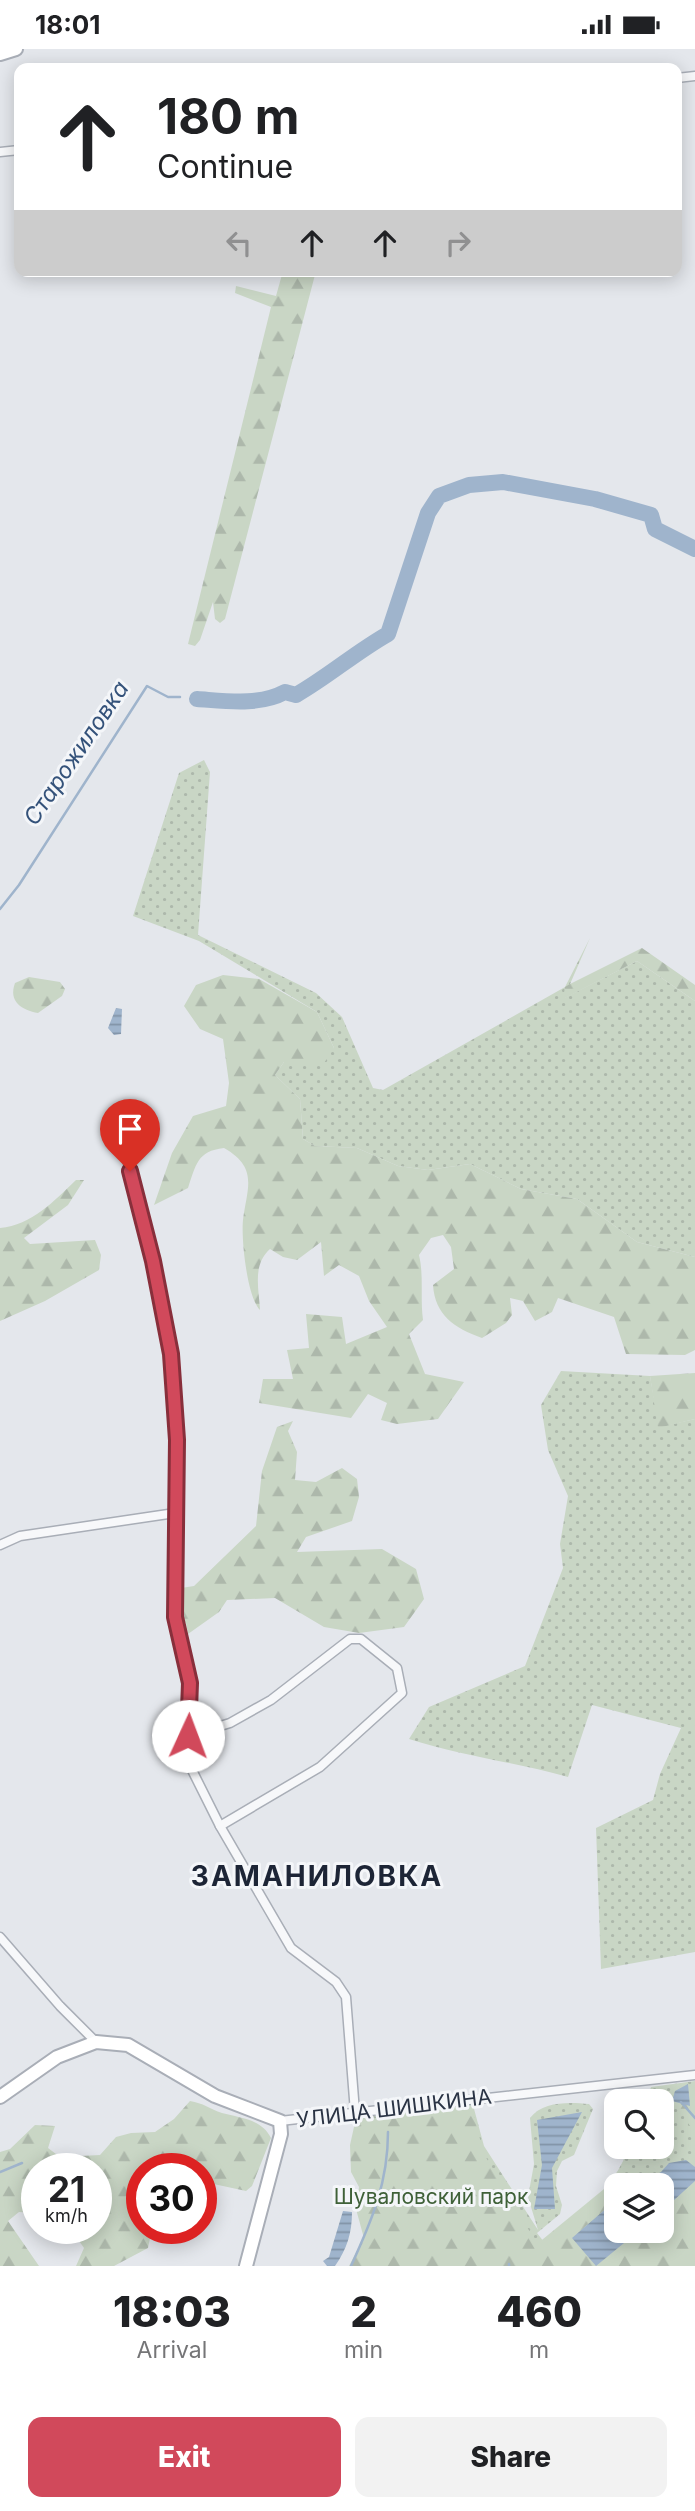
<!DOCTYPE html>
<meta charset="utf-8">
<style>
:root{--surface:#fff;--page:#f2f2f2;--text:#202124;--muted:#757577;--accent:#d1495b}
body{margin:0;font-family:Inter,sans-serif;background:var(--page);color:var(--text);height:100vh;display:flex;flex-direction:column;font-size:26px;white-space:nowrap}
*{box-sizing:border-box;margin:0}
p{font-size:23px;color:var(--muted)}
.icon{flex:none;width:38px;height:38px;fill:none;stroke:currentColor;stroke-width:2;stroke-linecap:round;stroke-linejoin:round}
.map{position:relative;height:2217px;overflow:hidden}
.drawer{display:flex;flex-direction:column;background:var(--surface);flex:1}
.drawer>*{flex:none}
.banner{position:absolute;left:14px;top:14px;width:668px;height:214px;border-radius:14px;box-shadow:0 4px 18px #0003;background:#fff;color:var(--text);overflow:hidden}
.buttons{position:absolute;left:604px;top:2040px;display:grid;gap:14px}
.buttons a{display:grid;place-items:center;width:70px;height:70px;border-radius:14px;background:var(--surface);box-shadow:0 4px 18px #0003;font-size:35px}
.speed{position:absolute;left:21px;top:2104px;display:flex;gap:14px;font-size:35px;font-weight:700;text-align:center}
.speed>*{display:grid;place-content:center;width:91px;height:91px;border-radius:50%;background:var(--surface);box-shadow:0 4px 18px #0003;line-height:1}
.speed small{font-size:18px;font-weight:400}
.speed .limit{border:10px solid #d22;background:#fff;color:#111}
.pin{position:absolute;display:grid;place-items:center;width:60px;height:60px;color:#fff;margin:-72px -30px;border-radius:50% 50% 50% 0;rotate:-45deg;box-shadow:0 0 7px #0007}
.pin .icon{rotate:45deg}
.me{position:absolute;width:77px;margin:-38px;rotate:2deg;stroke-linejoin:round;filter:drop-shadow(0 0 5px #0008)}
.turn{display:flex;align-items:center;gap:24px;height:147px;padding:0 28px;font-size:32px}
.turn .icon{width:91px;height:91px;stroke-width:2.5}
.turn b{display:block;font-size:49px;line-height:60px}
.lanes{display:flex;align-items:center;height:66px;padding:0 28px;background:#0003;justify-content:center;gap:35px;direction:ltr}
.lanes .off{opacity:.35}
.eta{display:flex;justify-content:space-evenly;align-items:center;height:119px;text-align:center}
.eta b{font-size:42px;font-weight:800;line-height:49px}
.action{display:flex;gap:14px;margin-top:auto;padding:14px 28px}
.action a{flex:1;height:80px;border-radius:14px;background:var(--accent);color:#fff;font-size:28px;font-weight:800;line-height:80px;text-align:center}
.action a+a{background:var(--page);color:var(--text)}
.status{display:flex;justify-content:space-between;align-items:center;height:49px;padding:0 35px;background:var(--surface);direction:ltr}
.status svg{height:19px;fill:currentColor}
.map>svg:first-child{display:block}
.grass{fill:url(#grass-dots);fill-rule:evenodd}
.forest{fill:url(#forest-firs)}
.water{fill:url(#water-rules)}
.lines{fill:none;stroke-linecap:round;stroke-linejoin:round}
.stream{stroke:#9fb4cc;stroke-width:2.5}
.river{stroke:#9fb4cc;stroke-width:16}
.street-casing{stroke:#a9aeb7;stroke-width:11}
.secondary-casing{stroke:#a9aeb7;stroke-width:16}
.street{stroke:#f7f8fa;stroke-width:8}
.secondary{stroke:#fff;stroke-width:12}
.route-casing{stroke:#882f3b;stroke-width:18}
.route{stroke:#d1495b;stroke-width:12}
.labels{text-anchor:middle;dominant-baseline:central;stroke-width:6;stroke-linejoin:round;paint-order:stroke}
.street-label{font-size:21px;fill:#2b3445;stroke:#f4f6f9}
.park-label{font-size:21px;fill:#3f6138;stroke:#f4f6f9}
.water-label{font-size:23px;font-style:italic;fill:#34527a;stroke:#f4f6f9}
.district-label{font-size:28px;font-weight:bold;letter-spacing:2px;fill:#1d2536;stroke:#f4f6f9}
</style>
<div class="status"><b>18:01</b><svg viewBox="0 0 49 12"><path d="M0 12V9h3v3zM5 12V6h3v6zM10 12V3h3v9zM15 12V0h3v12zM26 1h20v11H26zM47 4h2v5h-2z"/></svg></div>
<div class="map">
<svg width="695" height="2217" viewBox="0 0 695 2217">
<defs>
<pattern id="grass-dots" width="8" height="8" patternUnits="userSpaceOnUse" patternTransform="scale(1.75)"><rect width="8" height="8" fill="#c9d6c5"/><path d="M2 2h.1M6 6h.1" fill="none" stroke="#adb8ab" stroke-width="1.8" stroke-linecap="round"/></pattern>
<pattern id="forest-firs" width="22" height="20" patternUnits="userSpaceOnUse" patternTransform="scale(1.75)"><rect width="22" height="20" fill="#c9d6c5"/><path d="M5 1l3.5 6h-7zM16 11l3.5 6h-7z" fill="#adb8ab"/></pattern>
<pattern id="water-rules" width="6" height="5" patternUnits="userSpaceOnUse" patternTransform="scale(1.75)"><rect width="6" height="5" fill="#9fb4cc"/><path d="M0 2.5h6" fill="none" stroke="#8293a7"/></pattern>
</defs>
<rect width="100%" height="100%" fill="#e4e7ec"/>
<g class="grass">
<polygon points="204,711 210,723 198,886 316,944 342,968 373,1039 383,1041 565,938 590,889 564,949 637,912 695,952 695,1208 637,1193 577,1150 521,1140 470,1115 428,1121 398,1117 357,1099 315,1097 303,1090 300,1050 275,1026 284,1013 334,999 317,963 199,892 133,867 179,724"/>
<path d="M 561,1322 L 650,1327 L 659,1378 L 695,1370 L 695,1903 L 601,1920 L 596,1779 L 653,1751 L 660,1725 L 681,1679 L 592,1656 L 568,1728 C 515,1713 461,1707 409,1690 L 429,1658 L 525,1617 L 563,1519 L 560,1495 L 568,1447 L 548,1401 L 541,1356 Z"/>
<path d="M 695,2032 L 695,2217 L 349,2217 L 364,2188 L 354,2069 L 473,2056 L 484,2097 L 538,2181 L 528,2148 L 534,2115 L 530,2069 C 543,2052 569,2053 589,2055 L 593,2060 L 574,2106 L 562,2112 L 557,2122 L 556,2137 L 562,2156 L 560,2165 L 537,2184 L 544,2193 C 578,2170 614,2140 629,2098 L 662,2098 L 662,2053 L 646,2053 L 651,2038 ZM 616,2137 L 662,2137 L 662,2182 L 616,2182 Z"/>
</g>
<g class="forest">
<polygon points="283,222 316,222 225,570 220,574 215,570 213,553 200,591 195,597 188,595 271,258 235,244 236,237 276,247"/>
<polygon points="642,899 695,936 695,952 637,912 563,950 565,938 570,935"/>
<path d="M 223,926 L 259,930 L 317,963 L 334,999 L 324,1014 L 284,1013 L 275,1026 L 300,1050 L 303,1090 L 315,1097 L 357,1099 L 398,1117 L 428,1121 L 470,1115 L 521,1140 L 577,1150 L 637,1193 L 695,1208 L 695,1301 L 685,1306 L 626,1305 L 614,1268 L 558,1249 L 552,1263 L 535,1272 L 523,1252 L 510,1249 L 512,1266 L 506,1274 L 482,1289 C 454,1279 435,1266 433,1236 L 454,1220 L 451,1198 L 443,1186 L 431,1189 L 419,1206 C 424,1227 420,1248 423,1271 L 409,1285 L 425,1325 L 464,1333 L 438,1370 L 397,1375 L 381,1371 L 387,1354 L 368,1345 L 351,1369 L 259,1354 L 263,1330 L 293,1330 L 287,1301 L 309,1299 L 306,1265 L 342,1268 L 346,1295 L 387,1278 L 369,1252 L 359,1227 L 339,1216 L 324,1227 L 321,1193 L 297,1211 L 283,1208 L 270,1200 C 252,1216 259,1240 260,1261 C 247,1248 241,1190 243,1171 C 247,1139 259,1119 224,1099 C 197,1102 196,1116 188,1139 L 154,1156 L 172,1104 L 193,1067 L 226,1057 L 229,1034 L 223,990 L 200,980 L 184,957 L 196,936 Z"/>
<path d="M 29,928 L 60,933 L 65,940 L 62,947 L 38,964 C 22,961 8,953 15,934 Z"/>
<path d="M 76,1131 L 84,1131 L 68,1156 L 24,1189 L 30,1195 L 95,1191 L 101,1206 L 99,1221 L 45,1252 L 0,1272 L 0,1179 C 32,1176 54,1152 76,1131 Z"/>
<polygon points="695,1324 695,1370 658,1379 650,1327"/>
<polygon points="293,1372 288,1382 297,1403 295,1431 316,1433 342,1419 357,1430 359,1448 352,1472 306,1488 297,1503 382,1500 416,1520 424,1550 404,1578 359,1584 324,1578 275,1549 227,1551 219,1563 188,1585 186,1574 179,1568 181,1539 194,1537 256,1477 262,1422 277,1378"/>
<polygon points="694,2036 695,2036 695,2085 680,2061"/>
<path d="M 190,2052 C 203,2054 210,2060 222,2064 C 240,2069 262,2070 271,2089 L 252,2137 L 246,2142 L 209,2134 L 201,2138 L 201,2119 L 142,2119 L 142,2179 L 152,2179 L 148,2199 L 114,2217 L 76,2217 L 84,2199 L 70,2179 L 96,2179 L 96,2119 L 37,2119 L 37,2164 L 19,2163 L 8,2172 L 39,2217 L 0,2217 L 0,2103 L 10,2100 L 35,2076 L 55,2077 L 48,2099 L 60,2108 L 100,2106 L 116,2088 L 131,2084 L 155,2083 L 174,2070 Z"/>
<polygon points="450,2060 472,2060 484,2105 537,2195 615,2131 629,2137 616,2137 616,2151 572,2189 596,2217 350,2217 365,2193 356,2160 359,2138 351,2123 350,2096 354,2078 359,2071"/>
<polygon points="695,2135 695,2217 598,2217 634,2185 632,2182 662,2182 662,2162"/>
</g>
<g class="water">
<polygon points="116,959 122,960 121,985 114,986 108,979"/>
<polygon points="688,2035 690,2057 672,2052 675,2042"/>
<polygon points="582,2063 552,2119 555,2160 534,2160 542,2116 537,2071"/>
<polygon points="686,2111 695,2118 695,2132 662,2162 662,2137 634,2137 661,2123 669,2114"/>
<polygon points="616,2151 616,2182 635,2185 596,2217 572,2189"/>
<path d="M 343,2162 L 352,2163 C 352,2184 347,2200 335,2217 L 327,2217 L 323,2212 L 329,2208 Z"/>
</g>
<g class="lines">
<g class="stream">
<polyline points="0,860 19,836 147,637 168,648 180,648"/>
<polyline points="681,2053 695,2069"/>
<polyline points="0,2123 22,2114"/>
<path d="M 351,2217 C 372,2171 388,2134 388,2083"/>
<polyline points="509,2217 509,2215"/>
</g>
<path class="river" d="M 197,650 C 226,652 259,657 285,643 L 296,646 C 329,627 356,603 388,585 L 428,464 L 439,447 L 469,436 L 503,433 L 595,450 L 651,466 L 655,480 L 695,500"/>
<g class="street-casing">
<g id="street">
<polyline points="677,29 695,27"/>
<polyline points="0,103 19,101"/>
<polyline points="112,1080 124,1099 153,1212 171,1305 177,1391 175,1568 190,1634 186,1709 220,1777 291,1899 336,1933 346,1948 355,2063"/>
<polyline points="0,1496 20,1487 175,1464"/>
<polyline points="188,1687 230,1674 271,1651 350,1590 361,1590 397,1619 402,1644 320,1718 220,1777"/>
<polyline points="0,1888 60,1957 96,1993"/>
<polyline points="280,2072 695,2026"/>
</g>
</g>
<g class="secondary-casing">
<g id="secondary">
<polyline points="0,5 16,0"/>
<polyline points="0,2048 57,2008 96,1993 128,1996 215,2047 280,2072 281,2085 246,2217"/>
</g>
</g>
<use href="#street" class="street"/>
<use href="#secondary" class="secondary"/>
</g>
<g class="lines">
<g class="route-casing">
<polyline id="route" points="130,1122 153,1212 171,1305 177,1391 175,1568 190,1634 188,1687"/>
</g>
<use href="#route" class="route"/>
</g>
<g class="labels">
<g class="street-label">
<text transform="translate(394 2059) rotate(-7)">УЛИЦА ШИШКИНА</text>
</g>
<g class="park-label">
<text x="431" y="2147">Шуваловский парк</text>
</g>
<g class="water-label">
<text transform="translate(76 704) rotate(-56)">Старожиловка</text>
</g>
<g class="district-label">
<text x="317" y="1827">ЗАМАНИЛОВКА</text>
</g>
</g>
</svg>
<div class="buttons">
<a><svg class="icon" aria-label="search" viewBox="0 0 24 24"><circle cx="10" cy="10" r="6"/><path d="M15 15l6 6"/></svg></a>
<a><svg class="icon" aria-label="layers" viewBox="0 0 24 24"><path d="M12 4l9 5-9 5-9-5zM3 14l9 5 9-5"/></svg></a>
</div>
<div class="speed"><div>21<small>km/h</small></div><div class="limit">30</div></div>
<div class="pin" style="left:130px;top:1122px;background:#d93025"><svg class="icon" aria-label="arrive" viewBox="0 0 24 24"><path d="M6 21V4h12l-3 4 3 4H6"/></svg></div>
<svg class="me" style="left:188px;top:1687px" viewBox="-20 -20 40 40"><circle r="19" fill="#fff"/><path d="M0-13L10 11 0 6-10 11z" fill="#d1495b"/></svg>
<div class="banner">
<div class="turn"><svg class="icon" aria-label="ahead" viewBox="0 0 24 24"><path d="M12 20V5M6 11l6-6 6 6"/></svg><div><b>180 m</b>Continue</div></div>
<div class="lanes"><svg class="icon off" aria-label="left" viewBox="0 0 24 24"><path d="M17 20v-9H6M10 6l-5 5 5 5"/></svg><svg class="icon" aria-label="ahead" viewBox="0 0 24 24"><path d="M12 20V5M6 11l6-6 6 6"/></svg><svg class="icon" aria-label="ahead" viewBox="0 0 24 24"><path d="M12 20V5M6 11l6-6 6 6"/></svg><svg class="icon off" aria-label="right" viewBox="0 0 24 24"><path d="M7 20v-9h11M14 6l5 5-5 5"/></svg></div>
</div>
</div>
<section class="drawer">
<div class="eta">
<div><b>18:03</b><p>Arrival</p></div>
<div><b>2</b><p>min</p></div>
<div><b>460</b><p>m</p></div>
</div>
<div class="action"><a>Exit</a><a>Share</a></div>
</section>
